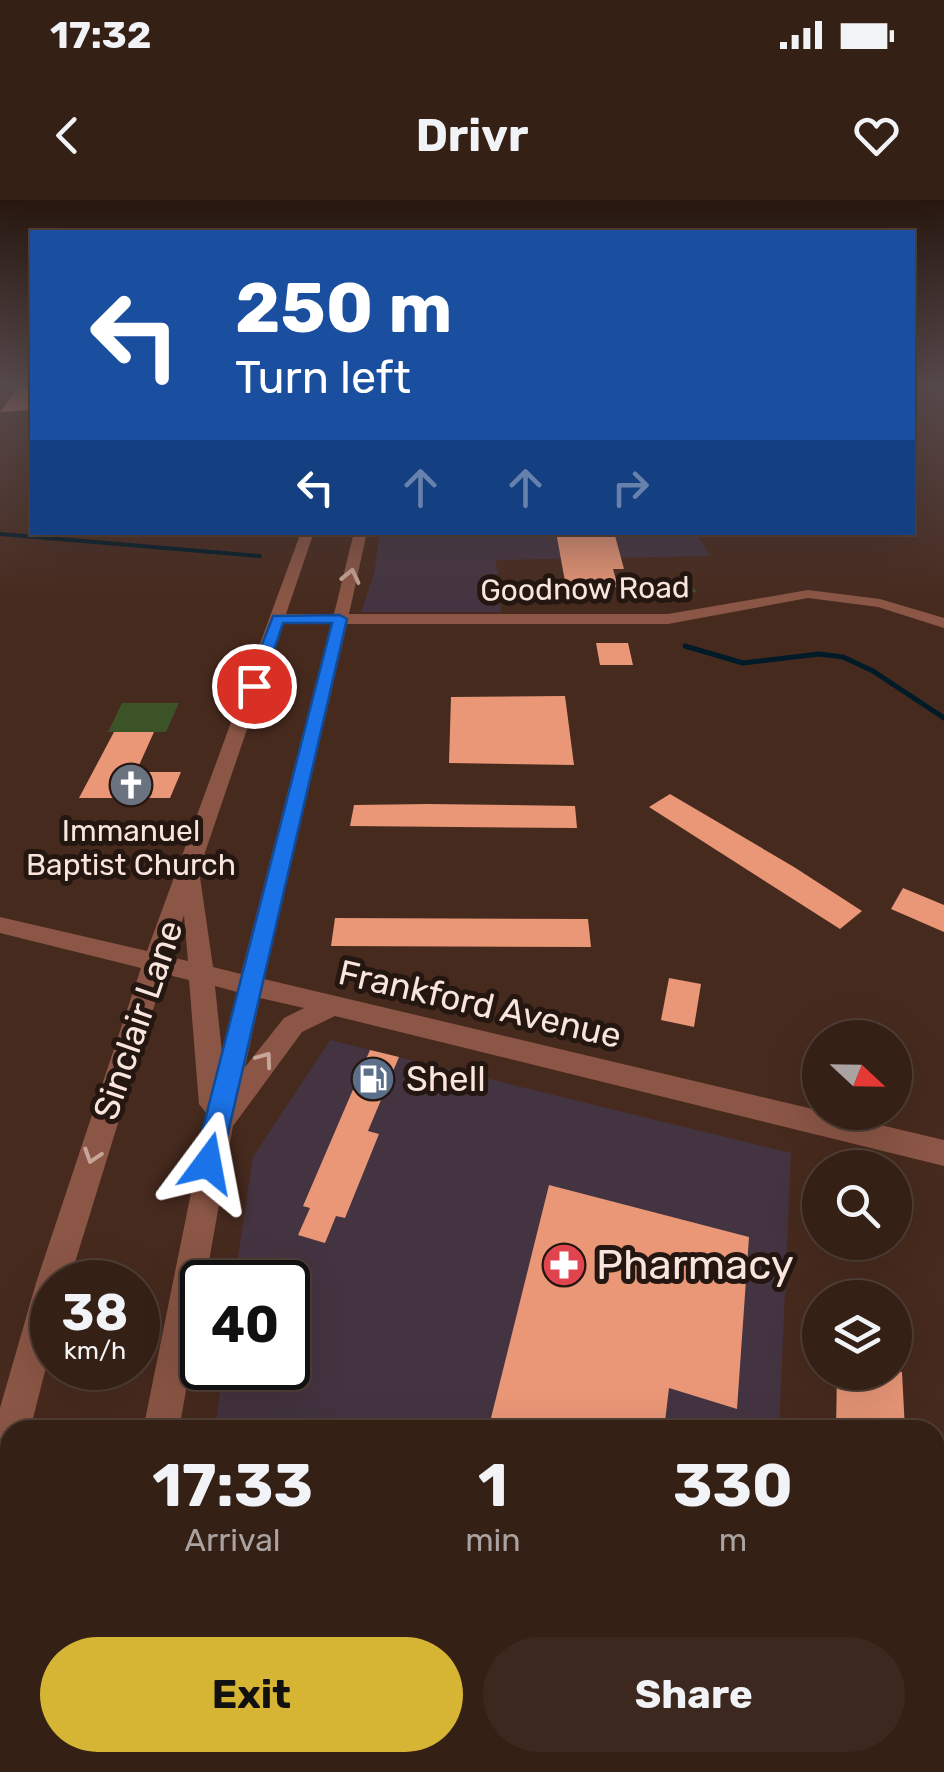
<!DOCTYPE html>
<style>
:root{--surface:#352016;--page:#3d281f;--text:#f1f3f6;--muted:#aaa3a1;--line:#4f3e35;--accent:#d6b534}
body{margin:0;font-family:Rubik,sans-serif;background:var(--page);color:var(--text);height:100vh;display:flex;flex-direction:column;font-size:38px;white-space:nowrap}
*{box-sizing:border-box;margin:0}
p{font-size:32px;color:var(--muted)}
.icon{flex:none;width:55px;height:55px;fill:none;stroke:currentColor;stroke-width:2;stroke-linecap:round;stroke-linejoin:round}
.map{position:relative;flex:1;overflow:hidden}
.sheet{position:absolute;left:0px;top:1220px;width:945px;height:352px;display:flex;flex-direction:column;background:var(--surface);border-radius:30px 30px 0 0;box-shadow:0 10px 40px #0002,0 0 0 2px var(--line)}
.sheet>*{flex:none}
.top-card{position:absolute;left:30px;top:30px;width:885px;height:305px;border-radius:0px;box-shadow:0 10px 40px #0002,0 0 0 2px var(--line);background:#1a4fa0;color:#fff;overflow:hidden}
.needle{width:65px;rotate:112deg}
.tools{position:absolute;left:802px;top:820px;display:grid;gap:20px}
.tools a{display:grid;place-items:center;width:110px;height:110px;border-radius:50%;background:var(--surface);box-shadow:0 10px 40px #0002,0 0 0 2px var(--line);font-size:50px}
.speed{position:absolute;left:30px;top:1060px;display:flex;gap:20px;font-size:50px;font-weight:700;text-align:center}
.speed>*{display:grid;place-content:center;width:130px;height:130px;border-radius:50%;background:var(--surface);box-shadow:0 10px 40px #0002,0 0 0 2px var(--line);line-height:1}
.speed small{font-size:25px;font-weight:400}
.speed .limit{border:5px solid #111;border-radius:15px;background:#fff;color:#111}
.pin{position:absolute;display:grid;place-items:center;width:85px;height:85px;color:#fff;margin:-42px;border:5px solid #fff;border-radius:50%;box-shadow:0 2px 10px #0007}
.me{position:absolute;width:110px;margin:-55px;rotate:13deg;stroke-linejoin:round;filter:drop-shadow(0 0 8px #0008)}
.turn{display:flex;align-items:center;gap:35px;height:210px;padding:0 40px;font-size:45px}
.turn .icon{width:130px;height:130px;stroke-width:2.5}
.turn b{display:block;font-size:70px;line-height:85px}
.lanes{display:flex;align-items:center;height:95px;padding:0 40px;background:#0003;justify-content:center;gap:50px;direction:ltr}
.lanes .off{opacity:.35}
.eta{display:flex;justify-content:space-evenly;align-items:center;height:170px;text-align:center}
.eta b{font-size:60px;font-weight:700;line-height:70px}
.button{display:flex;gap:20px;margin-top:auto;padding:20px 40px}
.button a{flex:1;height:115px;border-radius:60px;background:var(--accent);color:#111;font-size:40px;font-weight:700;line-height:115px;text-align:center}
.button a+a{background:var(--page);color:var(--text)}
.status{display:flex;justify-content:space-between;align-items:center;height:70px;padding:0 50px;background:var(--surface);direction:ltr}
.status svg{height:28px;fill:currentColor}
header{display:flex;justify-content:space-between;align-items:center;height:130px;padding:0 40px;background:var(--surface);font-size:45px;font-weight:700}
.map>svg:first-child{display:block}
.commercial{fill:#443441}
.green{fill:#3c5328}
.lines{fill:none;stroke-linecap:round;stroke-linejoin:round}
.stream-far1{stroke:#001b28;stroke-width:4}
.stream{stroke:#001b28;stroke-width:5}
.building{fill:#e99777}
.minor{fill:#8b5645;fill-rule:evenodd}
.oneway{stroke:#c8a599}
.route{fill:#1a73e8;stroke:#114b97;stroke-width:2.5}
.labels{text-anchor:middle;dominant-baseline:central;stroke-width:10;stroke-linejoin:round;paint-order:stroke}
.far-street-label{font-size:30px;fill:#f9e5dd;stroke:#241611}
.far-poi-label{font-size:30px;fill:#f9e5dd;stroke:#241611}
.street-label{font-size:35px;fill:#f9e5dd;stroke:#241611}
.poi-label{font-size:35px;fill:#f9e5dd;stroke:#241611;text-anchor:start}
.near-poi-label{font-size:42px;fill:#f9e5dd;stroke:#241611;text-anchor:start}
</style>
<div class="status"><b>17:32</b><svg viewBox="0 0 49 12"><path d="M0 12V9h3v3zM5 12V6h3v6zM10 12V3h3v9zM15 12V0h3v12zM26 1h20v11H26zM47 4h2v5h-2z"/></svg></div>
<header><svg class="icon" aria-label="back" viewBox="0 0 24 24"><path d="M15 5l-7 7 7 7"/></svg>Drivr<svg class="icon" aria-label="heart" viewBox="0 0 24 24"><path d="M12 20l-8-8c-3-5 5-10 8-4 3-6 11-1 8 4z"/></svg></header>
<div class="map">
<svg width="944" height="1572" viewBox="0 0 944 1572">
<rect width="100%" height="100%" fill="#472a1e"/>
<g class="commercial">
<polygon points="380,333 696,333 710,356 496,360 501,412 361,412 374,373"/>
<polygon points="330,840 791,953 779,1230 215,1230 223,1168 288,1168 288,1082 234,1082 253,957"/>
<polygon points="187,1562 766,1562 766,1563 765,1572 186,1572"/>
</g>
<g class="green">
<polygon points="684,378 697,392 639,397 629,383"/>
<polygon points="122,503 179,503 166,532 108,532"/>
</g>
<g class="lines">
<polyline class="stream-far1" points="0,334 260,356"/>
<polyline class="stream" points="685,446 743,463 819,454 843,457 873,471 944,518"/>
</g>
<g class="building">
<polygon points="21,184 32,184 32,210 0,212"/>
<polygon points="556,332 614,332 624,369 613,369 618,387 566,387"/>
<polygon points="596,443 628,443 633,465 600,465"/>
<polygon points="565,496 574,565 449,563 451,497"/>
<polygon points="114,532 154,532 136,572 181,572 170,598 79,598"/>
<polygon points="670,594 794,667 862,711 840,729 649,607"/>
<polygon points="428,604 575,606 577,628 350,626 354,605"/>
<polygon points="903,688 944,705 944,732 891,709"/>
<polygon points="335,718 588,719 591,747 331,746"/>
<polygon points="669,778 701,784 694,827 661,820"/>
<polygon points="370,850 399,857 368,931 379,934 345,1018 336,1016 325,1043 298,1035 310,1008 303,1006"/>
<polygon points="549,985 749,1037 737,1209 669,1188 664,1230 488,1230"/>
<polygon points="837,1172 902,1172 905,1230 836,1230"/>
</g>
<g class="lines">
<g class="minor">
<path d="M 301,332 L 314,332 L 286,414 L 334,414 L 354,332 L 367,332 L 349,414 L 668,414 L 808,390 L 880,399 L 944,418 L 944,428 L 878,407 L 808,398 L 668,424 L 347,424 L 264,779 L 944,940 L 944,966 L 335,816 L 302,832 L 233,926 L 179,1230 L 143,1230 L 207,914 L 199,904 L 189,780 L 164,774 L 69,1082 L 52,1082 L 52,1144 L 30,1230 L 10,1230 L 10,1294 L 0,1298 L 0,1208 L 36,1083 L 141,768 L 0,733 L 0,717 L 147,751 ZM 283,424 L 331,424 L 241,774 L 213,767 L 199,670 ZM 184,715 L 188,761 L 170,757 ZM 215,786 L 237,792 L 222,853 ZM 260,798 L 304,808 L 284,818 L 245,867 Z"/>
<polygon points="99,1562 145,1562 144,1572 98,1572"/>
</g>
</g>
<defs><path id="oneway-chevron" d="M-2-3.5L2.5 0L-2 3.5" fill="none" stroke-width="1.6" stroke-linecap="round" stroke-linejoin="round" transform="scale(2.5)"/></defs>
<g class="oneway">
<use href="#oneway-chevron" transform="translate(351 376) rotate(-77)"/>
<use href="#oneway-chevron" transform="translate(265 859) rotate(-54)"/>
<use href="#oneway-chevron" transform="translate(92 956) rotate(108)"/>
</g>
<linearGradient id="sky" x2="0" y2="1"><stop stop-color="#271710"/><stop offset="0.46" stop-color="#584a4c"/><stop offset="1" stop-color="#584a4c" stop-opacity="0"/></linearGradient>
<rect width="944" height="404" fill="url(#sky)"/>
<polygon class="route" points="340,415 347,419 221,963 217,971 208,975 198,971 194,963 332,423 283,423 262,486 254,491 246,486 273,416"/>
<defs>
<g id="church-disc" transform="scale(2.25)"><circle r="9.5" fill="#6b7280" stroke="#241611"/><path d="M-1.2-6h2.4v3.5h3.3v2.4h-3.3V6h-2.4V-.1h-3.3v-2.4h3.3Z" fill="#fff"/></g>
<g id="fuel-disc" transform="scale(2.25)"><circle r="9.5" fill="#5c6f8a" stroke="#241611"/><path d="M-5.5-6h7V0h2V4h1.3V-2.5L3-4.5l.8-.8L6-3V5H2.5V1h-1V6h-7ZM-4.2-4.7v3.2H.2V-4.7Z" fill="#fff"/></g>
<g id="pharmacy-disc" transform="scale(2.25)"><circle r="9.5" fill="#e0444e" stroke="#241611"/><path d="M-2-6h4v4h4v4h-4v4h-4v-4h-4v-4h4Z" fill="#fff"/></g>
</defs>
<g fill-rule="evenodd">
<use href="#church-disc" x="131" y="585"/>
<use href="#fuel-disc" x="373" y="879"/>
<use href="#pharmacy-disc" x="564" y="1065"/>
</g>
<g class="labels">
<g class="far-street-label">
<text transform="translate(585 389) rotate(-1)">Goodnow Road</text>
</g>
<g class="far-poi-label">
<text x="131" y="631">Immanuel<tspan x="131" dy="34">Baptist Church</tspan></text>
</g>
<g class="street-label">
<text transform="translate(480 804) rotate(13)">Frankford Avenue</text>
<text transform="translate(138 820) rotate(-71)">Sinclair Lane</text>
</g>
<g class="poi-label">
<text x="406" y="879">Shell</text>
</g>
<g class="near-poi-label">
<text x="596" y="1065">Pharmacy</text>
</g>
</g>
</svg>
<div class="tools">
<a><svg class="needle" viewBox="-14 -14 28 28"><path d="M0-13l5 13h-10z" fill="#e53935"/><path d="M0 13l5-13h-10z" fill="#aaa3a1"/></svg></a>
<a><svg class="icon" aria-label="search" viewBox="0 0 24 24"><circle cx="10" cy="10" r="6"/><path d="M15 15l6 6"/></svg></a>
<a><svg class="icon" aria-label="layers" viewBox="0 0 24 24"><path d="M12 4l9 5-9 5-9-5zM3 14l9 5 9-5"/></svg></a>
</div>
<div class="speed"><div>38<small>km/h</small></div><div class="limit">40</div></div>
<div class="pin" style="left:254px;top:486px;background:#d93025"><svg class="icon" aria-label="arrive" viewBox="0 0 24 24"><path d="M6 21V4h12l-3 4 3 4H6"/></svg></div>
<svg class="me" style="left:208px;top:963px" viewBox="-20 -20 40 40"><path d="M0-17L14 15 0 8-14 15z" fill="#1a73e8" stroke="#fff" stroke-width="4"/></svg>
<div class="top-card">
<div class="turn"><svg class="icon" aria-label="left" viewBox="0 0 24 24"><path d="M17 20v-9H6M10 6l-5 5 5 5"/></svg><div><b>250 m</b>Turn left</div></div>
<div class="lanes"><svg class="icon" aria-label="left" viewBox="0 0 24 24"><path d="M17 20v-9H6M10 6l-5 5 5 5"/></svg><svg class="icon off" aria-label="ahead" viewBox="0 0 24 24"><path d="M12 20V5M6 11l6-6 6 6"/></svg><svg class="icon off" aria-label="ahead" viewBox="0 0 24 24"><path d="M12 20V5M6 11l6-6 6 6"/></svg><svg class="icon off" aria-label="right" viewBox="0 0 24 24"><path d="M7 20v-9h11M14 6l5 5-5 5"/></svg></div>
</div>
<section class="sheet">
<div class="eta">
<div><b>17:33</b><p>Arrival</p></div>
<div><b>1</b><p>min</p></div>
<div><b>330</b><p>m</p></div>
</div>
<div class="button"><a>Exit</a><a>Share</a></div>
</section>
</div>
